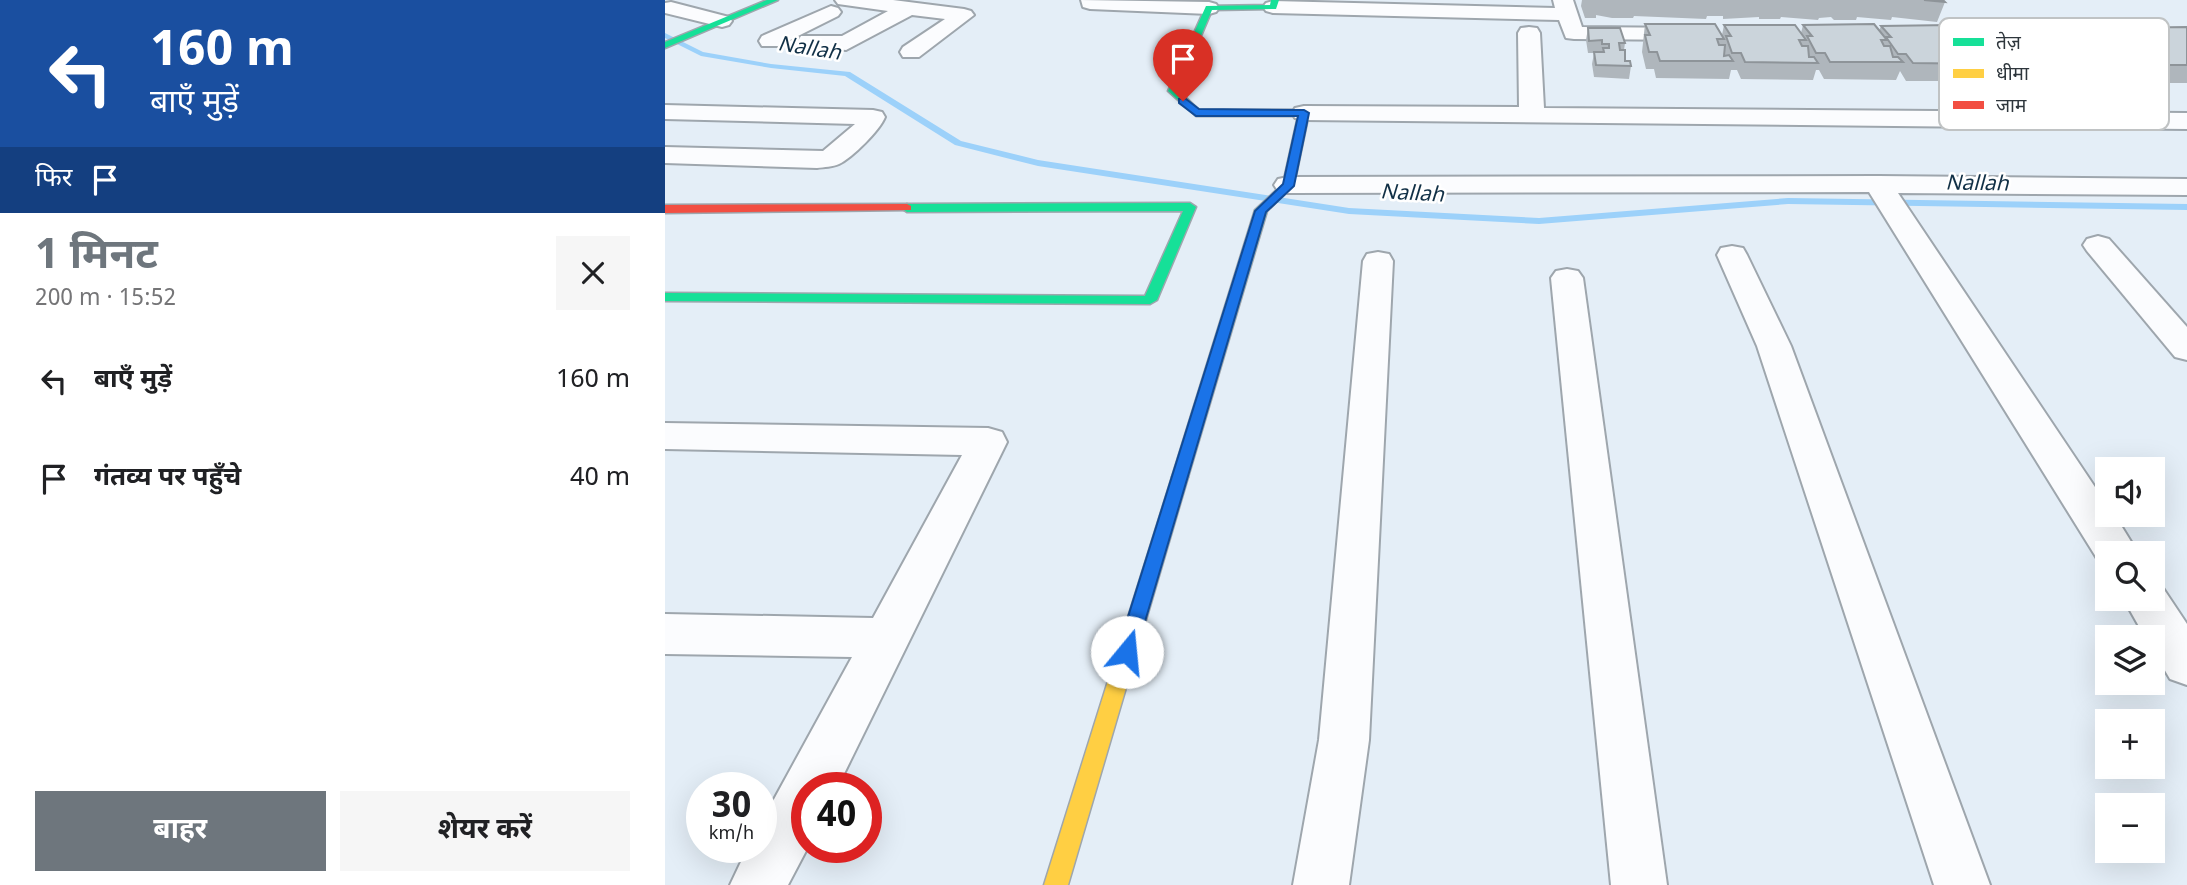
<!DOCTYPE html>
<html lang="hi">
<meta charset="utf-8">
<style>
:root{--surface:#fff;--page:#f6f6f6;--text:#202124;--muted:#757577;--accent:#6e767d}
body{margin:0;font-family:Georgia,"Noto Sans Devanagari",serif;background:var(--page);color:var(--text);height:100vh;display:flex;flex-direction:column;font-size:26px;white-space:nowrap}
*{box-sizing:border-box;margin:0}
p{font-size:23px;color:var(--muted)}
.icon{flex:none;width:38px;height:38px;fill:none;stroke:currentColor;stroke-width:2;stroke-linecap:round;stroke-linejoin:round}
.map{position:relative;flex:1;overflow:hidden}
.sheet{display:flex;flex-direction:column;background:var(--surface);width:665px}
.sheet>*{flex:none}
.banner{background:#1a4fa0;color:#fff;overflow:hidden}
.fabs{position:absolute;left:1430px;top:457px;display:grid;gap:14px}
.fabs a{display:grid;place-items:center;width:70px;height:70px;border-radius:0px;background:var(--surface);box-shadow:0 7px 28px #0002;font-size:35px}
.speed{position:absolute;left:21px;top:772px;display:flex;gap:14px;font-size:35px;font-weight:700;text-align:center}
.speed>*{display:grid;place-content:center;width:91px;height:91px;border-radius:50%;background:var(--surface);box-shadow:0 7px 28px #0002;line-height:1}
.speed small{font-size:18px;font-weight:400}
.speed .limit{border:10px solid #d22;background:#fff;color:#111}
.pin{position:absolute;display:grid;place-items:center;width:60px;height:60px;color:#fff;margin:-72px -30px;border-radius:50% 50% 50% 0;rotate:-45deg;box-shadow:0 0 7px #0007}
.pin .icon{rotate:45deg}
.me{position:absolute;width:77px;margin:-38px;rotate:17deg;stroke-linejoin:round;filter:drop-shadow(0 0 5px #0008)}
.turn{display:flex;align-items:center;gap:24px;height:147px;padding:0 35px;font-size:32px}
.turn .icon{width:91px;height:91px;stroke-width:2.5}
.turn b{display:block;font-size:49px;line-height:60px}
.then{display:flex;align-items:center;height:66px;padding:0 35px;background:#0003;gap:14px;font-size:26px}
.round{display:grid;place-items:center;flex:none;width:74px;height:74px;border-radius:0px;background:var(--page)}
.headline{display:flex;align-items:center;justify-content:space-between;height:119px;padding:0 35px}
h1{font-size:42px;font-weight:700;line-height:52px;color:var(--accent)}
.cta{display:flex;gap:14px;margin-top:auto;padding:14px 35px}
.cta a{flex:1;height:80px;border-radius:0px;background:var(--accent);color:#fff;font-size:28px;font-weight:700;line-height:80px;text-align:center}
.cta a+a{background:var(--page);color:var(--text)}
ul{padding:0;list-style:none}
li{display:flex;align-items:center;gap:21px;height:98px;padding:0 35px}
li div{flex:1}
li b{display:block;font-size:26px}
li em{font-style:normal}
main{display:flex;flex:1;min-height:0}
.map>svg:first-child{display:block}
.lines{fill:none;stroke-linecap:round;stroke-linejoin:round}
.stream{fill:#9cd1fa;fill-rule:evenodd}
.street-casing{stroke:#9ea6ad;stroke-width:4}
.fast-casing{stroke:#9ea6ad;stroke-width:3}
.slow-casing{stroke:#9ea6ad;stroke-width:3}
.jam-casing{stroke:#9ea6ad;stroke-width:3}
.street{fill:#fbfcfe;fill-rule:evenodd}
.fast{fill:#16e098;fill-rule:evenodd}
.slow{fill:#ffcf43;fill-rule:evenodd}
.jam{fill:#f24e42;fill-rule:evenodd}
.wall{fill:#afb6bc}
.building{fill:#cbd4db;stroke:#8e9499;stroke-width:2}
.route{fill:#1a73e8;stroke:#114b97;stroke-width:2}
.labels{text-anchor:middle;dominant-baseline:central;stroke-width:5;stroke-linejoin:round;paint-order:stroke}
.far-water-label{font-size:21px;font-style:italic;fill:#113046;stroke:#fff}
.key{fill:#fff;stroke:#c0c3c4;stroke-width:2}
.key-label{font-size:19px;fill:#2e363c}
</style>
<main>
<section class="sheet">
<div class="banner">
<div class="turn"><svg class="icon" aria-label="left" viewBox="0 0 24 24"><path d="M17 20v-9H6M10 6l-5 5 5 5"/></svg><div><b>160 m</b>बाएँ मुड़ें</div></div>
<div class="then">फिर<svg class="icon" aria-label="arrive" viewBox="0 0 24 24"><path d="M6 21V4h12l-3 4 3 4H6"/></svg></div>
</div>
<div class="headline"><div><h1>1 मिनट</h1><p>200 m · 15:52</p></div><a class="round"><svg class="icon" aria-label="close" viewBox="0 0 24 24"><path d="M6 6l12 12M18 6L6 18"/></svg></a></div>
<ul>
<li><svg class="icon" aria-label="left" viewBox="0 0 24 24"><path d="M17 20v-9H6M10 6l-5 5 5 5"/></svg><div><b>बाएँ मुड़ें</b></div><em>160 m</em></li>
<li><svg class="icon" aria-label="arrive" viewBox="0 0 24 24"><path d="M6 21V4h12l-3 4 3 4H6"/></svg><div><b>गंतव्य पर पहुँचे</b></div><em>40 m</em></li>
</ul>
<div class="cta"><a>बाहर</a><a>शेयर करें</a></div>
</section>
<div class="map">
<svg width="1522" height="885" viewBox="0 0 1522 885">
<rect width="100%" height="100%" fill="#e4eef7"/>
<g class="lines">
<polygon class="stream" points="0,33 38,52 106,64 185,72 296,141 373,160 684,208 874,218 1123,198 1522,204 1522,210 1123,204 874,224 684,214 373,166 290,145 180,76 106,68 36,56 0,38"/>
<g class="street-casing">
<g id="street">
<polygon points="170,0 228,0 299,9 306,11 309,15 254,57 238,57 235,52 238,47 280,19 247,15 181,50 136,46 133,41 136,36 177,36 223,11 173,4"/>
<polygon points="416,0 544,2 551,4 554,8 551,12 544,14 425,9 418,7"/>
<polygon points="888,0 908,0 917,27 1030,28 1038,29 1041,34 1038,39 1030,40 909,39 901,38 894,20 608,13 601,11 598,7 601,3 608,1 890,8"/>
<polygon points="6,2 64,17 67,21 64,25 57,27 0,13 0,3"/>
<polygon points="166,6 173,8 176,12 173,16 113,46 97,46 94,41 97,36"/>
<polygon points="864,27 872,28 875,33 879,108 1522,113 1522,129 639,120 630,118 627,113 630,108 639,106 854,107 853,33 856,28"/>
<path d="M 0,105 L 208,110 L 217,112 L 220,117 C 215,130 187,158 174,164 C 168,167 159,167 152,168 L 0,163 L 0,147 L 158,151 L 190,124 L 0,119 Z"/>
<polygon points="1213,176 1522,179 1522,195 1233,193 1442,505 1442,514 1449,514 1473,553 1442,553 1442,567 1436,565 1204,192 623,193 613,191 609,185 613,179 623,177"/>
<polygon points="1433,236 1444,239 1522,327 1522,360 1510,357 1422,251 1418,245 1422,239"/>
<polygon points="1067,246 1078,248 1082,255 1126,346 1325,885 1269,885 1092,346 1052,255 1056,248"/>
<polygon points="713,252 724,254 728,261 704,740 684,885 628,885 654,740 698,261 702,254"/>
<polygon points="902,269 913,271 918,278 1002,885 946,885 886,278 891,271"/>
<polygon points="0,423 323,428 337,432 342,442 172,788 142,788 143,847 123,885 65,885 83,847 96,847 96,823 187,657 0,654 0,614 208,618 297,455 0,449"/>
<polygon points="1488,582 1496,585 1522,624 1522,685 1505,679 1488,650 1488,637 1480,637 1458,598 1488,598"/>
</g>
</g>
<g class="fast-casing">
<g id="fast">
<polygon points="102,0 113,0 0,48 0,42"/>
<polygon points="606,0 614,0 611,9 547,10 513,90 534,110 639,110 644,113 629,185 602,211 523,477 521,481 509,481 507,477 590,210 618,184 633,116 531,116 503,91 541,6 605,5"/>
<polygon points="525,203 531,207 492,300 485,304 0,301 0,293 480,296 518,211 242,212 236,208 242,204"/>
</g>
</g>
<g class="slow-casing">
<polygon id="slow" points="515,471 521,473 523,477 403,885 379,885 507,477 509,473"/>
</g>
<g class="jam-casing">
<polygon id="jam" points="242,204 246,206 246,210 0,213 0,205"/>
</g>
<use href="#street" class="street"/>
<use href="#fast" class="fast"/>
<use href="#slow" class="slow"/>
<use href="#jam" class="jam"/>
</g>
<g class="wall">
<polygon points="917,0 1278,0 1280,2 1272,22 1227,17 1226,20 1192,17 1191,20 1169,20 1166,17 1154,18 1153,20 1116,17 1115,19 1094,19 1094,17 1058,19 1058,16 1042,16 1041,19 969,16 968,18 947,18 931,15 931,18 920,18 916,6"/>
<polygon points="980,24 1057,35 1059,25 1136,33 1138,25 1214,31 1216,26 1291,30 1292,26 1370,31 1372,27 1450,33 1453,28 1522,27 1522,83 1493,83 1484,75 1479,83 1407,82 1399,74 1395,82 1323,81 1317,74 1314,81 1241,81 1235,71 1231,80 1159,79 1154,70 1151,70 1148,80 1076,79 1072,70 1066,70 1064,79 991,78 989,69 981,69 977,52"/>
<polygon points="923,28 960,43 959,50 960,61 966,66 964,79 929,77 927,64 929,53 923,53 921,40"/>
</g>
<g class="building">
<polygon points="1259,0 1278,0 1280,2"/>
<polygon points="980,24 1050,24 1059,39 1052,39 1054,45 1060,45 1059,56 1064,55 1068,61 995,61 992,52 984,52 980,35 985,35"/>
<polygon points="1209,24 1222,40 1216,40 1219,46 1225,46 1228,57 1233,57 1238,62 1165,62 1160,53 1151,53 1142,36 1147,36 1138,25"/>
<polygon points="1059,25 1130,25 1141,40 1134,40 1137,46 1143,46 1144,57 1149,57 1153,63 1080,62 1076,53 1067,53 1061,36 1066,36"/>
<polygon points="1286,25 1302,41 1295,41 1300,47 1306,47 1311,58 1315,58 1321,64 1248,63 1241,54 1233,54 1221,37 1226,37 1216,26"/>
<polygon points="1522,27 1522,65 1502,65 1492,56 1483,56 1463,39 1469,39 1453,28"/>
<polygon points="923,28 955,28 960,43 954,43 955,50 960,50 960,61 965,61 966,66 931,65 929,52 939,52 938,48 944,48 944,44 937,44 937,40 924,41"/>
</g>
<polygon class="route" points="514,99 521,99 534,109 639,110 644,113 629,186 601,212 471,652 469,658 462,660 455,658 452,652 590,211 618,184 633,116 531,116 514,103"/>
<g class="labels">
<g class="far-water-label">
<text transform="translate(144 50) rotate(9)">Nallah</text>
<text transform="translate(1312 185) rotate(1)">Nallah</text>
<text transform="translate(747 195) rotate(3)">Nallah</text>
</g>
</g>
<rect x="1274" y="18" width="230" height="112" rx="10" class="key"/>
<rect x="1288" y="38" width="31" height="8" fill="#16e098"/>
<rect x="1288" y="69" width="31" height="9" fill="#ffcf43"/>
<rect x="1288" y="101" width="31" height="8" fill="#f24e42"/>
<g class="key-label">
<text x="1331" y="49">तेज़</text>
<text x="1331" y="80">धीमा</text>
<text x="1331" y="112">जाम</text>
</g>
</svg>
<div class="fabs">
<a><svg class="icon" aria-label="sound" viewBox="0 0 24 24"><path d="M4 9h4l5-4v14l-5-4H4zM17 9q2 3 0 6"/></svg></a>
<a><svg class="icon" aria-label="search" viewBox="0 0 24 24"><circle cx="10" cy="10" r="6"/><path d="M15 15l6 6"/></svg></a>
<a><svg class="icon" aria-label="layers" viewBox="0 0 24 24"><path d="M12 4l9 5-9 5-9-5zM3 14l9 5 9-5"/></svg></a>
<a>+</a>
<a>−</a>
</div>
<div class="speed"><div>30<small>km/h</small></div><div class="limit">40</div></div>
<div class="pin" style="left:518px;top:101px;background:#d93025"><svg class="icon" aria-label="arrive" viewBox="0 0 24 24"><path d="M6 21V4h12l-3 4 3 4H6"/></svg></div>
<svg class="me" style="left:462px;top:652px" viewBox="-20 -20 40 40"><circle r="19" fill="#fff"/><path d="M0-13L10 11 0 6-10 11z" fill="#1a73e8"/></svg>
</div>
</main>
